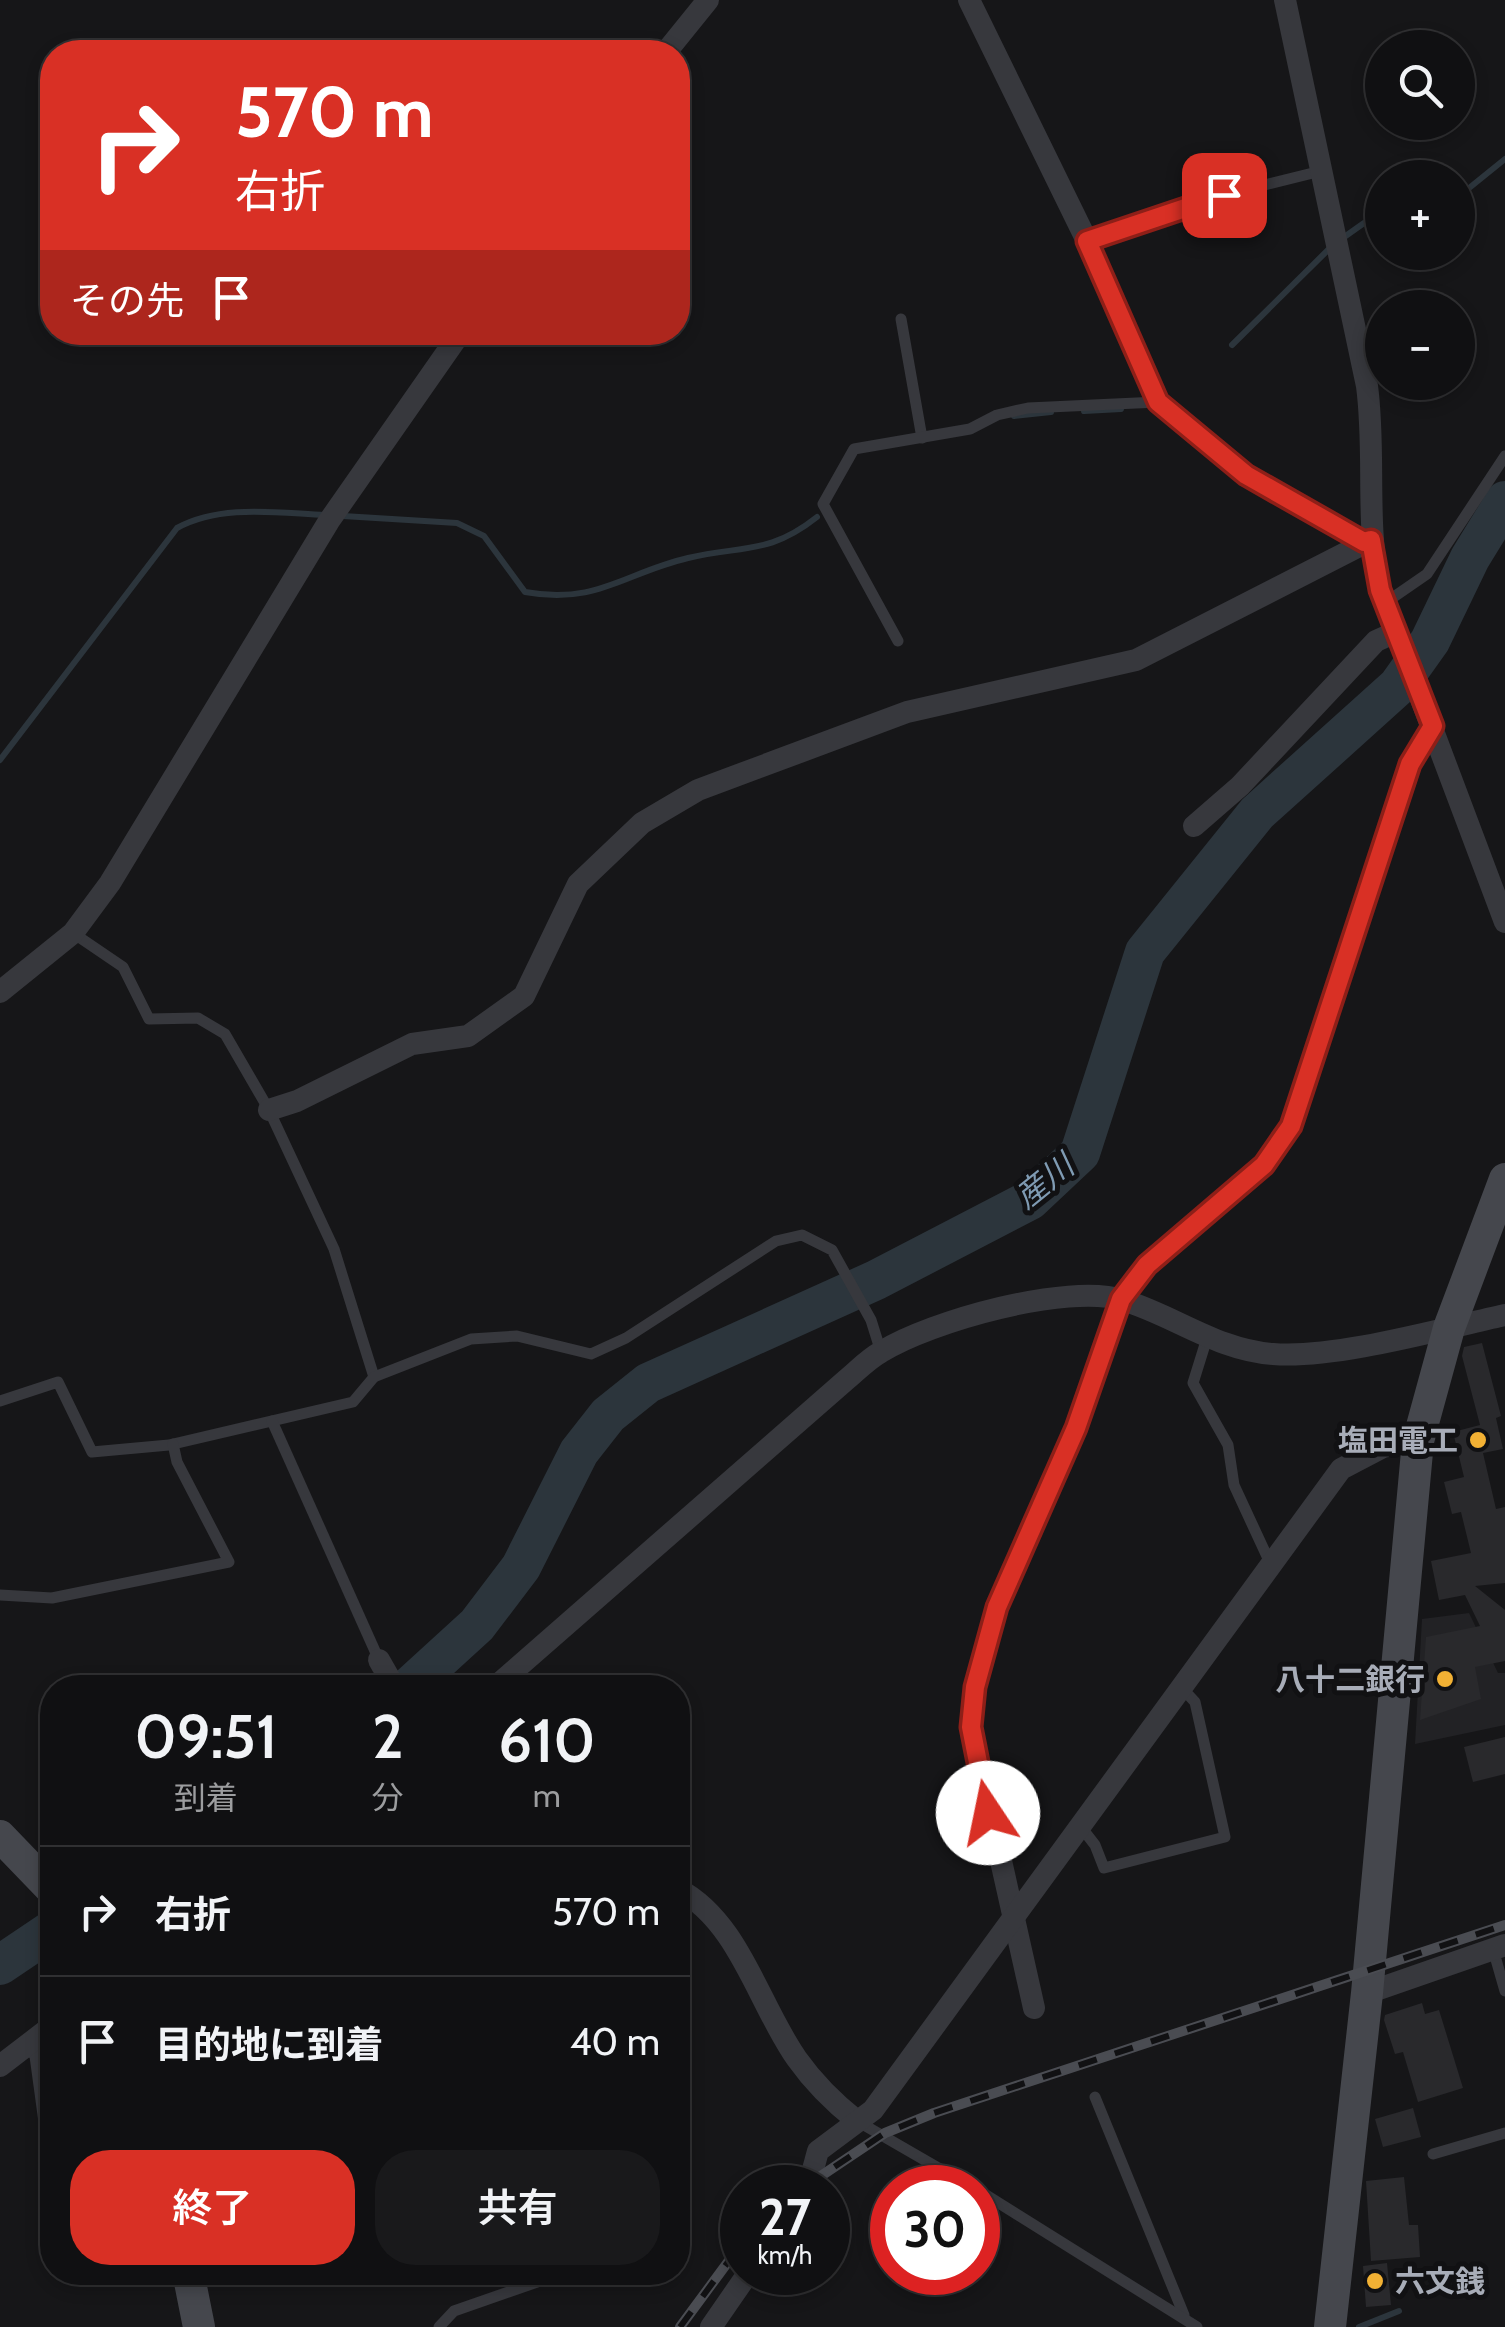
<!DOCTYPE html>
<html lang="ja">
<meta charset="utf-8">
<style>
:root{--surface:#101012;--page:#19191b;--text:#f1f3f6;--muted:#9c9d9f;--line:#303032;--accent:#d93025}
body{margin:0;font-family:Cabin,"Noto Sans JP",sans-serif;background:var(--page);color:var(--text);height:100vh;display:flex;flex-direction:column;font-size:38px;white-space:nowrap}
*{box-sizing:border-box;margin:0}
p{font-size:32px;color:var(--muted)}
.icon{flex:none;width:55px;height:55px;fill:none;stroke:currentColor;stroke-width:2;stroke-linecap:round;stroke-linejoin:round}
.map{position:relative;flex:1;overflow:hidden}
.panel{position:absolute;left:40px;top:1675px;width:650px;height:610px;display:flex;flex-direction:column;background:var(--surface);border-radius:40px;box-shadow:0 5px 15px #0003,0 0 0 2px var(--line)}
.panel>*{flex:none}
.guide{position:absolute;left:40px;top:40px;width:650px;height:305px;border-radius:40px;box-shadow:0 5px 15px #0003,0 0 0 2px var(--line);background:#d93025;color:#fff;overflow:hidden}
.tools{position:absolute;left:1365px;top:30px;display:grid;gap:20px}
.tools a{display:grid;place-items:center;width:110px;height:110px;border-radius:50%;background:var(--surface);box-shadow:0 5px 15px #0003,0 0 0 2px var(--line);font-size:50px}
.speed{position:absolute;left:720px;top:2165px;display:flex;gap:20px;font-size:50px;font-weight:700;text-align:center}
.speed>*{display:grid;place-content:center;width:130px;height:130px;border-radius:50%;background:var(--surface);box-shadow:0 5px 15px #0003,0 0 0 2px var(--line);line-height:1}
.speed small{font-size:25px;font-weight:400}
.speed .limit{border:15px solid #d22;background:#fff;color:#111}
.pin{position:absolute;display:grid;place-items:center;width:85px;height:85px;color:#fff;margin:-42px;border-radius:20px;box-shadow:0 5px 15px #0006}
.me{position:absolute;width:110px;margin:-55px;rotate:349deg;stroke-linejoin:round;filter:drop-shadow(0 0 8px #0008)}
.turn{display:flex;align-items:center;gap:35px;height:210px;padding:0 30px;font-size:45px}
.turn .icon{width:130px;height:130px;stroke-width:2.5}
.turn b{display:block;font-size:70px;line-height:85px}
.then{display:flex;align-items:center;height:95px;padding:0 30px;background:#0003;gap:20px;font-size:38px}
.eta{display:flex;justify-content:space-evenly;align-items:center;height:170px;text-align:center}
.eta b{font-size:60px;font-weight:600;line-height:70px}
.cta{display:flex;gap:20px;margin-top:auto;padding:20px 30px}
.cta a{flex:1;height:115px;border-radius:40px;background:var(--accent);color:#fff;font-size:40px;font-weight:600;line-height:115px;text-align:center}
.cta a+a{background:var(--page);color:var(--text)}
ul{padding:0;list-style:none}
li{display:flex;align-items:center;gap:30px;height:130px;padding:0 30px;border-top:2px solid var(--line)}
li div{flex:1}
li b{display:block;font-size:38px}
li em{font-style:normal}
.map>svg:first-child{display:block}
.built{fill:#222225}
.lines{fill:none;stroke-linecap:round;stroke-linejoin:round}
.stream{stroke:#2c353c;stroke-width:6}
.river{stroke:#2c353c;stroke-width:40}
.building{fill:#29292c}
.lane{stroke:#37383d;stroke-width:11}
.street{stroke:#37383d;stroke-width:22}
.secondary{stroke:#45474d;stroke-width:32}
.rail-casing{stroke:#4a4c52;stroke-width:10}
.rail{stroke:#111113;stroke-width:6;stroke-dasharray:19;stroke-linecap:butt}
.route-casing{stroke:#8d1f18;stroke-width:25}
.route{stroke:#d93025;stroke-width:18}
.poi-dot{fill:#f2b134;stroke:#111113;stroke-width:4}
.labels{text-anchor:middle;dominant-baseline:central;stroke-width:10;stroke-linejoin:round;paint-order:stroke}
.poi-label{font-size:30px;font-weight:bold;fill:#a8adb8;stroke:#111113;text-anchor:end}
.water-label{font-size:32px;font-style:italic;fill:#7f9bb3;stroke:#111113}
</style>
<div class="map">
<svg width="1505" height="2327" viewBox="0 0 1505 2327">
<rect width="100%" height="100%" fill="#161618"/>
<polygon class="built" points="1469,1613 1498,1673 1505,1673 1505,1725 1415,1744 1422,1619"/>
<g class="lines">
<g class="stream">
<polyline points="1458,197 1505,159"/>
<polyline points="1340,240 1364,223 1382,219"/>
<polyline points="1232,345 1330,248"/>
<polyline points="1084,411 1121,409"/>
<polyline points="1014,416 1051,412"/>
<path d="M 343,516 L 457,523 L 484,536 L 525,592 C 597,605 624,573 688,558 C 743,545 769,555 817,517"/>
<path d="M 0,760 L 177,528 C 221,504 277,513 325,515"/>
<polyline points="1359,2327 1399,2311"/>
</g>
<g class="river">
<polyline points="408,1688 477,1625 521,1567 579,1452 608,1415 648,1383 876,1280 1030,1200 1080,1153 1145,952 1257,813 1398,686 1430,641 1470,558 1505,501"/>
<polyline points="0,1965 52,1930"/>
</g>
</g>
<g class="building">
<polygon points="1482,1343 1501,1416 1496,1418 1503,1449 1483,1453 1496,1509 1505,1507 1505,1583 1475,1586 1505,1610 1505,1661 1475,1667 1481,1699 1420,1720 1426,1637 1480,1626 1465,1595 1439,1600 1431,1561 1471,1553 1461,1512 1452,1514 1444,1482 1464,1477 1453,1432 1480,1425 1462,1356 1464,1347"/>
<polygon points="1505,1737 1505,1774 1473,1782 1464,1747"/>
<polygon points="1422,2003 1425,2014 1439,2010 1463,2088 1418,2102 1403,2052 1395,2054 1384,2020 1385,2015"/>
<polygon points="1413,2108 1421,2137 1383,2147 1375,2119"/>
<polygon points="1404,2177 1409,2225 1418,2225 1420,2257 1371,2261 1366,2181"/>
<polygon points="1387,2263 1391,2305 1366,2307 1363,2266"/>
</g>
<g class="lines">
<g class="lane">
<polyline points="1087,241 1192,203 1321,171"/>
<polyline points="901,319 922,438"/>
<polyline points="1385,603 1427,574 1505,456"/>
<polyline points="898,641 823,504 854,449 970,429 997,415 1028,408 1158,402"/>
<polyline points="73,933 123,967 149,1019 198,1018 225,1034 269,1110 334,1249 374,1377"/>
<polyline points="1207,1338 1193,1383 1228,1445 1234,1485 1271,1565"/>
<polyline points="0,1401 58,1382 92,1452 169,1445 353,1402 374,1377 471,1339 517,1336 591,1354 626,1338 776,1241 802,1235 832,1250 871,1320 881,1352"/>
<polyline points="272,1421 379,1660"/>
<polyline points="0,1595 52,1598 229,1562 177,1462 173,1444"/>
<polyline points="1081,1827 1095,1845 1104,1868 1225,1837 1195,1702 1182,1688"/>
<polyline points="1493,1949 1505,1991"/>
<polyline points="27,2046 35,2056 49,2159"/>
<polyline points="1095,2097 1184,2315"/>
<polyline points="857,2121 973,2188"/>
<polyline points="1433,2154 1505,2133"/>
<polyline points="978,2190 1197,2327"/>
<polyline points="439,2327 454,2311 540,2281 544,2272"/>
</g>
<g class="street">
<polyline points="969,0 1087,241 1158,402 1246,475 1364,542"/>
<path d="M 1285,0 L 1367,386 C 1376,454 1365,522 1380,590 L 1505,922"/>
<polyline points="666,52 708,0"/>
<polyline points="1194,826 1240,786 1376,641 1396,632"/>
<polyline points="0,992 73,933 110,883 329,521 461,332"/>
<polyline points="269,1110 297,1101 412,1044 468,1036 524,996 578,884 642,823 698,790 907,712 1136,660 1371,540"/>
<polyline points="379,1660 395,1688"/>
<path d="M 494,1688 L 846,1380 C 857,1371 868,1359 881,1352 C 931,1321 1067,1283 1123,1300 C 1175,1316 1217,1350 1273,1354 C 1335,1359 1441,1329 1505,1315"/>
<path d="M 678,1889 C 740,1922 758,2004 797,2059 C 814,2083 833,2102 857,2121"/>
<polyline points="1367,1993 1505,1945"/>
<polyline points="1034,2008 971,1727 975,1687 997,1607 1076,1428 1121,1299 1147,1265 1264,1165 1291,1126 1411,764 1433,726"/>
<polyline points="0,2066 52,2026"/>
<polyline points="808,2188 818,2151 873,2110 1341,1469 1383,1447 1418,1441"/>
<polyline points="711,2327 749,2272"/>
</g>
<g class="secondary">
<polyline points="0,1836 52,1890"/>
<polyline points="188,2272 199,2327"/>
<polyline points="1330,2327 1367,1993 1418,1441 1449,1328 1505,1179"/>
</g>
<g class="rail-casing">
<g id="rail">
<polyline points="803,2188 885,2133 934,2113 1505,1925"/>
<polyline points="680,2327 742,2243"/>
</g>
</g>
<use href="#rail" class="rail"/>
</g>
<g class="lines">
<g class="route-casing">
<polyline id="route" points="988,1813 971,1727 975,1687 997,1607 1076,1428 1121,1299 1147,1265 1264,1165 1291,1126 1410,764 1433,726 1380,590 1371,540 1364,542 1246,475 1158,402 1087,241 1224,195"/>
</g>
<use href="#route" class="route"/>
</g>
<g class="poi-dot">
<circle cx="1478" cy="1440" r="10"/>
<circle cx="1445" cy="1679" r="10"/>
<circle cx="1375" cy="2281" r="10"/>
</g>
<g class="labels">
<g class="poi-label">
<text x="1458" y="1440">塩田電工</text>
<text x="1425" y="1679">八十二銀行</text>
<text x="1395" y="2281" text-anchor="start">六文銭</text>
</g>
<g class="water-label">
<text transform="translate(1044 1181) rotate(-39)">産川</text>
</g>
</g>
</svg>
<div class="tools">
<a><svg class="icon" aria-label="search" viewBox="0 0 24 24"><circle cx="10" cy="10" r="6"/><path d="M15 15l6 6"/></svg></a>
<a>+</a>
<a>−</a>
</div>
<div class="speed"><div>27<small>km/h</small></div><div class="limit">30</div></div>
<div class="pin" style="left:1224px;top:195px;background:#d93025"><svg class="icon" aria-label="arrive" viewBox="0 0 24 24"><path d="M6 21V4h12l-3 4 3 4H6"/></svg></div>
<svg class="me" style="left:988px;top:1813px" viewBox="-20 -20 40 40"><circle r="19" fill="#fff"/><path d="M0-13L10 11 0 6-10 11z" fill="#d93025"/></svg>
<div class="guide">
<div class="turn"><svg class="icon" aria-label="right" viewBox="0 0 24 24"><path d="M7 20v-9h11M14 6l5 5-5 5"/></svg><div><b>570 m</b>右折</div></div>
<div class="then">その先<svg class="icon" aria-label="arrive" viewBox="0 0 24 24"><path d="M6 21V4h12l-3 4 3 4H6"/></svg></div>
</div>
<section class="panel">
<div class="eta">
<div><b>09:51</b><p>到着</p></div>
<div><b>2</b><p>分</p></div>
<div><b>610</b><p>m</p></div>
</div>
<ul>
<li><svg class="icon" aria-label="right" viewBox="0 0 24 24"><path d="M7 20v-9h11M14 6l5 5-5 5"/></svg><div><b>右折</b></div><em>570 m</em></li>
<li><svg class="icon" aria-label="arrive" viewBox="0 0 24 24"><path d="M6 21V4h12l-3 4 3 4H6"/></svg><div><b>目的地に到着</b></div><em>40 m</em></li>
</ul>
<div class="cta"><a>終了</a><a>共有</a></div>
</section>
</div>
